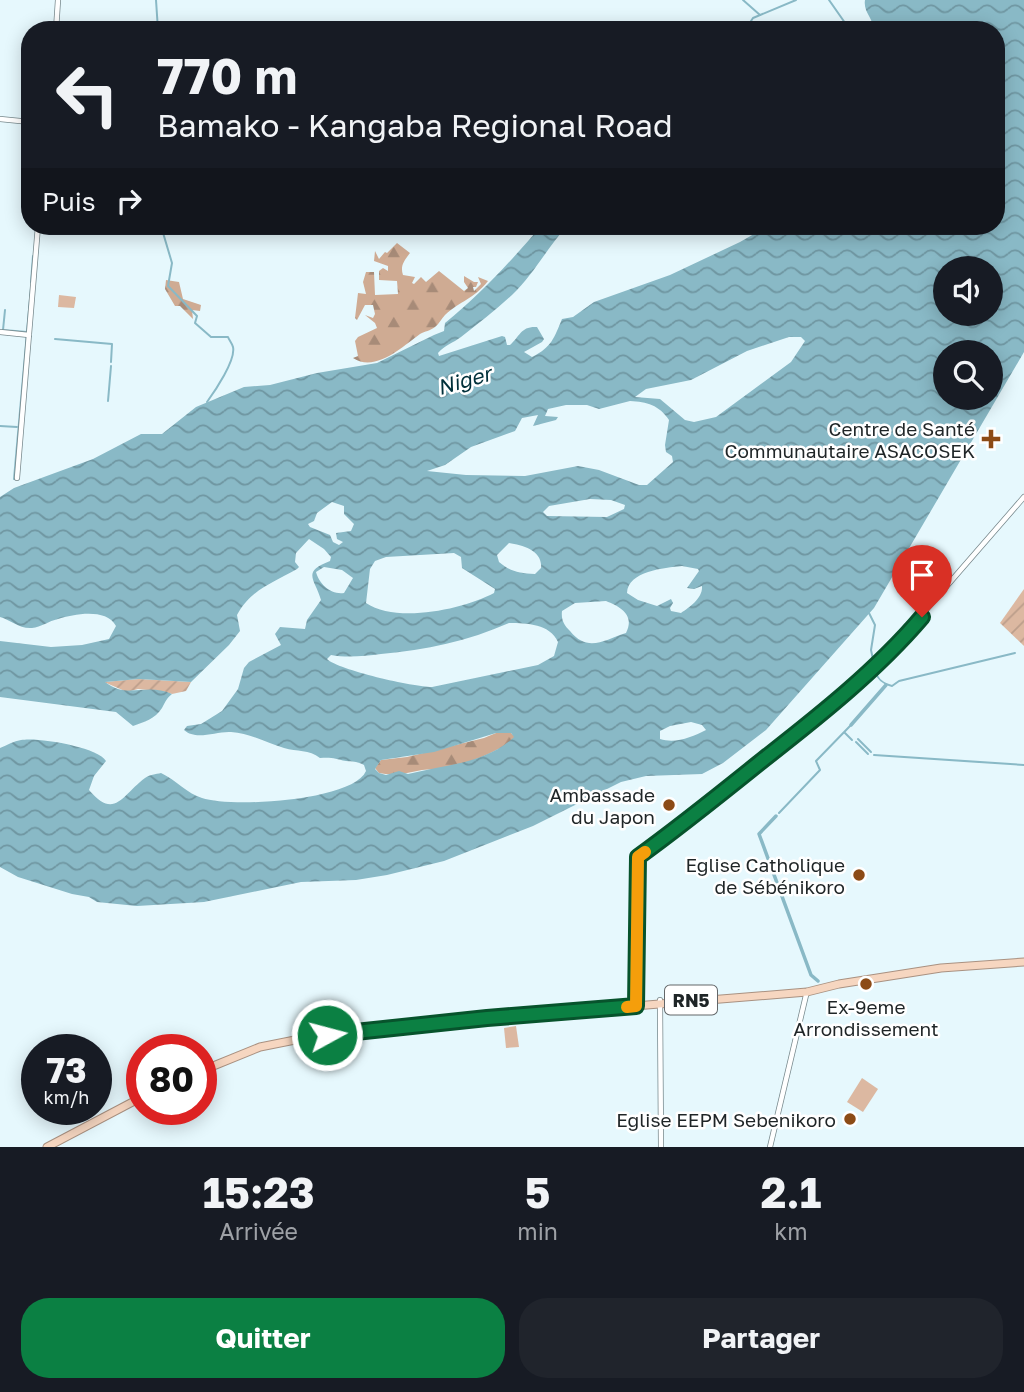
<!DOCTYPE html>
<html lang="fr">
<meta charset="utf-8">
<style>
:root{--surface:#171b24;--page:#20242c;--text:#f1f3f6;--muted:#9ea1a6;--accent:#0b8043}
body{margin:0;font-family:"Golos Text",sans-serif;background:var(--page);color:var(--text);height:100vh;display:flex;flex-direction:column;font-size:26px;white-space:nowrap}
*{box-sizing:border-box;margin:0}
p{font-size:23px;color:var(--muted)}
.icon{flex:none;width:38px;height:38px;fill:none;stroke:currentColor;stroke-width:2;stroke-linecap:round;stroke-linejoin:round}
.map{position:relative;height:1147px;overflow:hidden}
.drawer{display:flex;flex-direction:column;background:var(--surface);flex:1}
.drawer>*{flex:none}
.banner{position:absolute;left:21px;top:21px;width:984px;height:214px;border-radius:28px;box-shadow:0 4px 18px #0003;background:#171b24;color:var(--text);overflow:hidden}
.controls{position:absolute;left:933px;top:256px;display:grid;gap:14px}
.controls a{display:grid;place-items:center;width:70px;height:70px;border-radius:50%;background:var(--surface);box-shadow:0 4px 18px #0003;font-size:35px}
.speed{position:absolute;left:21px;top:1034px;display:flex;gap:14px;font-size:35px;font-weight:700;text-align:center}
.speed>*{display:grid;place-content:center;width:91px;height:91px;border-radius:50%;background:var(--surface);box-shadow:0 4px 18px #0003;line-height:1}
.speed small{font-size:18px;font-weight:400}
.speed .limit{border:10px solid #d22;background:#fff;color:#111}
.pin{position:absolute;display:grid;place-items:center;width:60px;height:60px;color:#fff;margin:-72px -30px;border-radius:50% 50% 50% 0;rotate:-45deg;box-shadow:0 0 7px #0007}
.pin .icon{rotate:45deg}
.me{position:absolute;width:77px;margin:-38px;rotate:83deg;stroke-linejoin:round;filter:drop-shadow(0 0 5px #0008)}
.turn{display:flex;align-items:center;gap:24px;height:147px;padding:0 21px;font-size:32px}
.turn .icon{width:91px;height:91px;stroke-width:2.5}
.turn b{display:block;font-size:49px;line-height:60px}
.then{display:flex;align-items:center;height:66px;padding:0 21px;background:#0003;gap:14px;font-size:26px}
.eta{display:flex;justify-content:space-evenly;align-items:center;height:119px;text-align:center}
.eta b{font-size:42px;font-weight:700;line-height:49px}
.primary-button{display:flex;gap:14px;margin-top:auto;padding:14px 21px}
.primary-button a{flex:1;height:80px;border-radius:28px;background:var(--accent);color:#fff;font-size:28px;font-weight:700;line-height:80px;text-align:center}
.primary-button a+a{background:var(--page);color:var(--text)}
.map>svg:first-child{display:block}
.forest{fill:url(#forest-firs)}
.park{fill:#dcb8a1}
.garden{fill:url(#garden-furrows)}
.water{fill:url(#water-waves);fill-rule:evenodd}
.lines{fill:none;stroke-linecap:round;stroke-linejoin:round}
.stream{stroke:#89b9c6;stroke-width:2}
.canal{stroke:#89b9c6;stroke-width:3.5}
.tertiary-casing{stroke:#77888c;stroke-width:6}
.trunk-casing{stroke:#a99181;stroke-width:9}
.tertiary{stroke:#fff;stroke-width:4.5}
.trunk{stroke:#f6d6c0;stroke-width:7}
.route-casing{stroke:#07532c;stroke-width:18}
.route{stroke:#0b8043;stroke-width:12}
.slow{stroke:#f59e0b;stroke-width:12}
.poi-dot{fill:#8c4b16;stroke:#fff;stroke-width:2.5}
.labels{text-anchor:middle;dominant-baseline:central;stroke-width:5;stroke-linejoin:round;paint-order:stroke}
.shield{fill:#fff;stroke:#626668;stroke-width:2}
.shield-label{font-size:18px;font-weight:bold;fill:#1f2527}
.poi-label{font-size:19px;fill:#1f2527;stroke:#fff;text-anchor:end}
.water-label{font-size:21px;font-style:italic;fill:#01303a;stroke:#fff}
</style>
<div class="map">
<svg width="1024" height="1147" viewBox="0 0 1024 1147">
<defs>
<pattern id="forest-firs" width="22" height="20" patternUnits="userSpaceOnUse" patternTransform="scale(1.75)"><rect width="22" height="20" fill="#cfab93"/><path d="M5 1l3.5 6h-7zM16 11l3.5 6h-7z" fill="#a78b78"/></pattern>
<pattern id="garden-furrows" width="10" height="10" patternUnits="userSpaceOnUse" patternTransform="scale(1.75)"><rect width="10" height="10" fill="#dcb8a1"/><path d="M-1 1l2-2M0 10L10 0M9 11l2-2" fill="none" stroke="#bc9e8b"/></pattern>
<pattern id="water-waves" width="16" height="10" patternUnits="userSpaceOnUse" patternTransform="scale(1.75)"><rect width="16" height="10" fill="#89b9c6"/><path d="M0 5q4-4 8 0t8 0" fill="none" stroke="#6f96a1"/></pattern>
</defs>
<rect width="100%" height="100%" fill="#e6f8fd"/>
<g class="forest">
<path d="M 397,243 L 410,253 C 404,261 400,266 403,275 L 415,277 L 412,283 L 414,284 L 421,277 L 426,282 L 439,271 L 464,291 L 468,288 L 464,282 L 464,276 L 474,282 L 478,282 L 476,287 L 473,287 L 474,291 L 481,284 L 478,277 L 488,281 C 474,299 460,301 445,315 C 441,319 439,324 435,327 C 430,331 425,331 420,334 C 403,346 376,373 353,358 L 358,356 L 355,341 L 358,337 L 377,328 L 375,323 L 365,315 L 373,318 L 375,314 L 373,305 L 365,305 L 357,320 L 355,318 L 358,293 L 366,294 L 363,282 L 366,272 L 374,272 L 375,295 L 398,294 L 397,281 L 379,280 L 379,271 L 383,268 L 388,271 L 388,266 L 374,261 L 375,251 L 379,259 L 385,252 L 387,253 Z"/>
<polygon points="166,280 179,282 183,299 201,305 200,311 192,310 193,319 180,306 175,306 165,289"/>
<path d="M 496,733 L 511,733 L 515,737 C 498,753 467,764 444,768 C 437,770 430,769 422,770 C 408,773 394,776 379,773 L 375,768 L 381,760 L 407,757 L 484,738 Z"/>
</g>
<g class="park">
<polygon points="59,295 76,297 74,308 58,307"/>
<polygon points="516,1026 519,1047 506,1048 504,1028"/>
<polygon points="862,1078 878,1089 863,1112 847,1102"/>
</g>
<g class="garden">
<polygon points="1024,589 1024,646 1000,623"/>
<polygon points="139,679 191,682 186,691 172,694 166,692 138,689 127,692 104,682"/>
</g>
<path class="water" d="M 865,0 L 1024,0 L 1024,352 L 874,608 L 766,730 L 723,763 L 702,774 L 646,776 L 621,782 L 533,826 L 444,861 L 387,875 L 356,880 L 301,882 L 204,902 L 137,906 L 97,902 L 89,897 L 72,894 L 18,877 L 0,867 L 0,748 C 7,745 14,741 21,740 C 38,737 98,747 106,761 L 94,776 L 89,790 C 115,821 123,794 145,778 C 149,775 156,774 161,773 C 176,780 188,794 202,798 C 231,808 353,801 366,771 L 364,765 C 356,761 354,762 346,761 C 335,759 333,757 320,758 C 309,749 297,752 284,748 C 267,743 250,733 231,732 C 216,731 196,741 184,730 L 187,726 L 201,724 L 222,711 L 238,689 L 244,668 L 249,662 L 281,645 L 275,634 L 280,627 L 305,629 L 307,620 L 321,600 C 315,579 301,572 330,561 L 331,557 L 324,549 L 309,539 L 296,553 L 295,562 L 299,567 L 297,569 C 273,583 251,589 237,615 L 240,631 L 229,645 L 191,682 L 139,679 L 105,682 C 128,700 146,682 172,694 C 166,699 166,701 162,708 C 155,719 144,722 133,726 L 116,712 L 0,697 L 0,641 L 51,647 L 82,645 L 109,639 L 116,626 C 106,608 75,614 58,619 C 49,621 41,627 32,628 C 19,629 11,620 0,617 L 0,497 L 14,488 L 93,459 L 141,434 L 162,434 L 196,407 L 244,387 L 270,385 L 317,373 L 377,363 L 434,335 L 444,331 L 445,323 C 481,294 511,261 541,226 L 567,226 C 547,248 534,274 512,295 C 496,310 478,324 461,337 C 453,343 445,345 438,353 L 439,356 L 502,336 L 505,337 L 507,345 L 510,345 C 520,336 521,326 537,327 L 544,339 L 542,342 L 524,352 L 532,357 C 552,347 554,338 562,319 L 573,317 L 594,302 L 670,275 L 740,242 L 768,226 L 996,226 L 996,30 L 874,30 C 873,18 863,12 865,0 ZM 945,268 L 990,268 L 990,313 L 945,313 ZM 789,337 L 801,337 L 805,341 L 791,362 L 716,417 L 694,422 L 685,420 L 660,399 L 635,397 L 646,389 L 691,380 L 747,351 ZM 945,352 L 990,352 L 990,397 L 945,397 ZM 630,401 C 647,402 659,405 669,420 L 665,445 L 666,452 L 672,456 L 673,462 L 647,485 L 639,485 L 599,470 L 578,466 L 525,476 L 466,475 L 427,471 L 445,465 L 471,447 L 515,431 L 522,418 L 538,415 L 533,426 L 556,420 L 558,417 L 545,416 L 548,409 L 566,405 L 587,405 L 599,409 ZM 590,499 L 611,500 L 625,505 L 624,509 L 607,517 L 547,516 L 543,512 L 549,506 ZM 332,502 L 344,506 L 344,514 L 354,524 L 351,531 L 336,533 L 337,539 L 343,542 L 339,545 L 333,542 L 330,535 L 310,527 L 308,524 L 314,521 L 317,513 ZM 509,543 C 523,545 543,551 541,568 L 535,574 C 519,573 511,572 499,562 L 497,555 ZM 454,553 L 461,557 L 462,568 L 495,589 L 494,593 C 464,609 397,624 366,603 L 370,569 L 375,561 L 386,557 ZM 682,566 L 698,569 L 699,571 L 687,588 L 694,589 L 702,586 C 703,598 690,607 681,613 L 671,611 L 670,608 L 673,603 L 671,599 L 657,606 L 638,600 L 627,593 C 628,571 664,568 682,566 ZM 324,567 L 342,570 L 353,578 L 344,593 C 331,595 319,584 316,572 ZM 606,601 C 621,607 635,615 626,633 C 604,640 588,653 570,631 C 564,625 561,620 562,611 L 575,603 ZM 509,623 C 527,623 550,624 558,642 L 554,656 L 538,665 L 432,687 C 414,687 338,670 327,659 L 331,655 C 347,658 365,656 381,654 C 426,650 468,641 509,623 ZM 691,722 L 702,725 L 706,730 C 692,737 676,744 660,739 L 660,731 L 670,726 ZM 496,733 L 511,733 L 514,737 C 486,764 443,765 408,774 L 399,771 L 386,775 L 379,773 L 375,769 L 381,760 L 434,752 Z"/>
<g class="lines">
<g class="stream">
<polyline points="156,0 158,30"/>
<polyline points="743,0 760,15"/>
<polyline points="829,0 850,30"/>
<polyline points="745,30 753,18 796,0"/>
<path d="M 161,226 L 172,263 L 168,286 L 197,316 L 195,323 L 211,337 L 228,337 C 229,340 232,343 233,347 C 236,360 215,391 207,402"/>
<polyline points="31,282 33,256"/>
<polyline points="5,310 3,330 27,332 14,479"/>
<polyline points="27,331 31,288"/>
<polyline points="55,339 112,344 111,362"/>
<polyline points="108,401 111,366"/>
<polyline points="0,426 17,427"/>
<polyline points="869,613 875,625 871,650 874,664"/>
<path d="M 875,671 C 878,680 883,684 892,686 L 899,681 L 1015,653"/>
<polyline points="845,733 852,740"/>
<polyline points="858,739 871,752"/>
<polyline points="856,742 868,754"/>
<polyline points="874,755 1024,765"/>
<polyline points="779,813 820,770 816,761 851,725"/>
</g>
<g class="canal">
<polyline points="851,725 886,685"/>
<polyline points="776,816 759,834 811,975 818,981"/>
</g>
<g class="tertiary-casing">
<g id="tertiary">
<polyline points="56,30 58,0"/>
<polyline points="0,119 30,122"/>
<polyline points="0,332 29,335"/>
<polyline points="17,478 38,226"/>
<polyline points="660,1000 661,1147"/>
<polyline points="636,1006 638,857 818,716 866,671 879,664 1024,497"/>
<polyline points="770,1147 807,991"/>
</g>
</g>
<g class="trunk-casing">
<g id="trunk">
<polyline points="201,1071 260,1047 305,1038 487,1018 807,992 839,984 941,968 1024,962"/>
<polyline points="47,1147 142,1097"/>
</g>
</g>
<use href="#tertiary" class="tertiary"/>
<use href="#trunk" class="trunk"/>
</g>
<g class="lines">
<g class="route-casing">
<path id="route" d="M 327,1035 L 487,1018 L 636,1006 L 638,857 C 681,826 723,792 764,759 C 819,716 877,670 922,617"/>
</g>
<use href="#route" class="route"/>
<polyline class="slow" points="627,1007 636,1006 638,857 645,852"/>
</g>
<g class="poi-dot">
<path d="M987.5 428.5h7v7h7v7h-7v7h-7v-7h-7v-7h7z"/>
<circle cx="669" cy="805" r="7"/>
<circle cx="859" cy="875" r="7"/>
<circle cx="866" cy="984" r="7"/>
<circle cx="850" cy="1119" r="7"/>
</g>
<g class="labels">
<rect class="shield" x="665" y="985.5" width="52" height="29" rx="5"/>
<g class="shield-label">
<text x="691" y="1000">RN5</text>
</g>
<g class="poi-label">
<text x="975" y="428">Centre de Santé<tspan x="975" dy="22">Communautaire ASACOSEK</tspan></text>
<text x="655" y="794">Ambassade<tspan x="655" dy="22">du Japon</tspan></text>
<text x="845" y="864">Eglise Catholique<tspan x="845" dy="22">de Sébénikoro</tspan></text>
<text x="866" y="1006" text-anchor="middle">Ex-9eme<tspan x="866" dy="22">Arrondissement</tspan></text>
<text x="836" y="1119">Eglise EEPM Sebenikoro</text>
</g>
<g class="water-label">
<text transform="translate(464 380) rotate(-16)">Niger</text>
</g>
</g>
</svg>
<div class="controls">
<a><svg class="icon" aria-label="sound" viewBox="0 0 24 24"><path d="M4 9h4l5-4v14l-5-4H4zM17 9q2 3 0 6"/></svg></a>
<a><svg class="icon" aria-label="search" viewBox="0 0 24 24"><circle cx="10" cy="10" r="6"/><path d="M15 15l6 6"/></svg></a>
</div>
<div class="speed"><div>73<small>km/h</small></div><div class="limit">80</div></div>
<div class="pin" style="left:922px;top:617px;background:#d93025"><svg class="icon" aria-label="arrive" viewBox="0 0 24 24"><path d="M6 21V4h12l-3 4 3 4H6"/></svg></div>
<svg class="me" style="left:327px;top:1035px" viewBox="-20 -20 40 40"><circle r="17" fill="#0b8043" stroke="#fff" stroke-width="3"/><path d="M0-11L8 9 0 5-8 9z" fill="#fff"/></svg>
<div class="banner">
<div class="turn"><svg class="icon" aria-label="left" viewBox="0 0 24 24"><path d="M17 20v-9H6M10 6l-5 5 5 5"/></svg><div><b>770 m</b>Bamako - Kangaba Regional Road</div></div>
<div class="then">Puis<svg class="icon" aria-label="right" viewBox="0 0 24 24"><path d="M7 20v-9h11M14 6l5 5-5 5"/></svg></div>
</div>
</div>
<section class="drawer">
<div class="eta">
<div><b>15:23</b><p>Arrivée</p></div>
<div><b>5</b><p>min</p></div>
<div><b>2.1</b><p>km</p></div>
</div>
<div class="primary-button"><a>Quitter</a><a>Partager</a></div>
</section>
